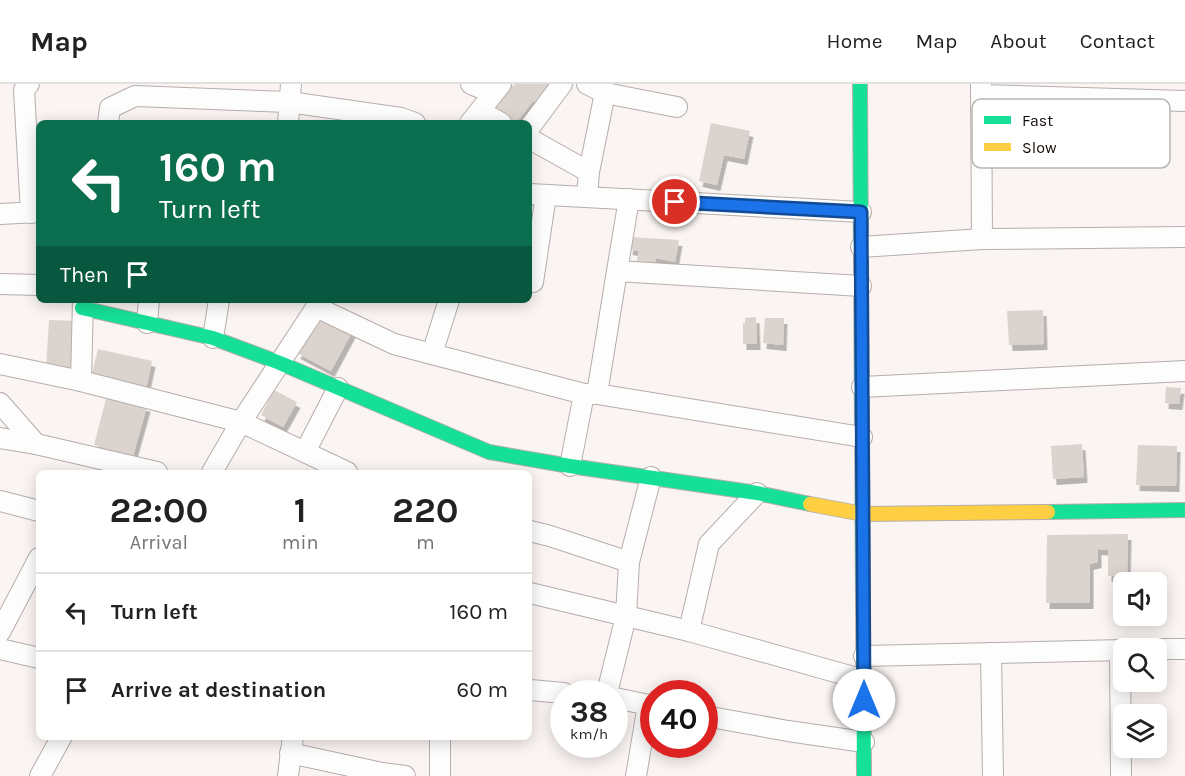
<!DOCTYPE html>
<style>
:root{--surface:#fff;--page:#f6f6f6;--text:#222;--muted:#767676;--line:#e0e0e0}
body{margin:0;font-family:Karla,sans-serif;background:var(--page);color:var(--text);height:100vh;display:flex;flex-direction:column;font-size:22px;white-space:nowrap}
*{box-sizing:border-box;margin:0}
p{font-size:20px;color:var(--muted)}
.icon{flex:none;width:33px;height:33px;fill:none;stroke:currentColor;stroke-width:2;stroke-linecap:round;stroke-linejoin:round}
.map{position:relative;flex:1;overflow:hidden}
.panel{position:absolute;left:36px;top:386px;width:496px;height:270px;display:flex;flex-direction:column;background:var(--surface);border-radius:9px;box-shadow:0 3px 15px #0003}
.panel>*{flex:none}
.top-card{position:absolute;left:36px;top:36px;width:496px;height:183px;border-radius:9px;box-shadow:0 3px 15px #0003;background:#0b6e4f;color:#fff;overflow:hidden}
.controls{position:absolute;left:1113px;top:488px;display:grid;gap:12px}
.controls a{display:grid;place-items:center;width:54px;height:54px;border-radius:9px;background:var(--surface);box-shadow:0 3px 15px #0003;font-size:30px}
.speed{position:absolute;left:550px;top:596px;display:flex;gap:12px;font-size:30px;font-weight:700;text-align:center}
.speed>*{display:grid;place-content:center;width:78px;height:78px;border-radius:50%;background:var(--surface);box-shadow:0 3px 15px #0003;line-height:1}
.speed small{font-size:15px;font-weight:400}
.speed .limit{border:9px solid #d22;background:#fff;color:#111}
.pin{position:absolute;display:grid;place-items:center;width:51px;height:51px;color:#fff;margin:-26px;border:3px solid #fff;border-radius:50%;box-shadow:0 2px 6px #0007}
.me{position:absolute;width:66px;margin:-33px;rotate:0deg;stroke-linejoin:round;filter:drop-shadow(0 0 4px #0008)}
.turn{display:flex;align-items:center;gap:21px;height:126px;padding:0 24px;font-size:27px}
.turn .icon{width:78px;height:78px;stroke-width:2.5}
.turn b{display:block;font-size:42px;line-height:51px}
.then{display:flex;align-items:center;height:57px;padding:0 24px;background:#0003;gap:12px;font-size:22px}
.eta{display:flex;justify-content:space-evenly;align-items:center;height:102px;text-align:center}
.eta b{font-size:36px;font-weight:700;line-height:42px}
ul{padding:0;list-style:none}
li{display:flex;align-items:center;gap:18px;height:78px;padding:0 24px;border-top:2px solid var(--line)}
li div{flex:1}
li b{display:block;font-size:22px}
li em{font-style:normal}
header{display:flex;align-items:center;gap:36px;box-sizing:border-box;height:84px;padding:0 30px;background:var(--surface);border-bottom:2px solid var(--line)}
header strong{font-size:28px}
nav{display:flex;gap:33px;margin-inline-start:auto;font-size:21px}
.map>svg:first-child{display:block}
.building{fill:#dbd3ce;filter:url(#shadow)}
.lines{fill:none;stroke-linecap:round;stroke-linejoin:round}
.street-casing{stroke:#b5aeaa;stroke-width:22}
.fast-casing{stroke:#b5aeaa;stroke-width:16}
.slow-casing{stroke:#b5aeaa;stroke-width:16}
.street{stroke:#fefdfd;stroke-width:20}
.fast{stroke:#16e098;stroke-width:14}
.slow{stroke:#ffcf43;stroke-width:14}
.route-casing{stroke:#114b97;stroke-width:15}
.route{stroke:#1a73e8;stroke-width:10}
.key{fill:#fff;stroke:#b8b6b5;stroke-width:1.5}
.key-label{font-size:16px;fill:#140c08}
</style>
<header>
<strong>Map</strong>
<nav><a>Home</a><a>Map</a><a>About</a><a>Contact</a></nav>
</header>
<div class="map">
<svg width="1185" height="692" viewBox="0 0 1185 692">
<defs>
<filter id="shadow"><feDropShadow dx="3.5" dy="6" stdDeviation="0" flood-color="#0004"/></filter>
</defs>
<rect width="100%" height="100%" fill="#faf4f2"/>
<g class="building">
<polygon points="515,0 549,0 536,18 533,17 516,39 514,39 494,25 512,1 514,2"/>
<polygon points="711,39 750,47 744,75 724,71 717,101 699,97"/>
<polygon points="631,153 679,156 675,178 656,174 654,184 636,180 639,167 629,165"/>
<polygon points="1043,226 1044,260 1009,261 1007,227"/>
<polygon points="318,229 352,248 331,287 297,269"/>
<polygon points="756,233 757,260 743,260 743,239 745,239 745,234"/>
<polygon points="765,234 784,234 783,261 763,259"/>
<polygon points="49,236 82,237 79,287 46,285"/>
<polygon points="98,265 152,277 146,305 91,293"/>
<polygon points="1166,303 1181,304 1179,320 1165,319"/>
<polygon points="274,306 297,318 283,343 261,331"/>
<polygon points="107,311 147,322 133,372 94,361"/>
<polygon points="1082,360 1084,393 1053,395 1051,362"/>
<polygon points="1138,361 1177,362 1176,402 1136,401"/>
<polygon points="1128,450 1127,492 1108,492 1108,466 1098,465 1098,478 1090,480 1090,519 1046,519 1047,451"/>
</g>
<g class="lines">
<g class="street-casing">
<g id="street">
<polyline points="29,0 24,6 31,129"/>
<polyline points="471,0 493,9"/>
<polyline points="981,0 982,155"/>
<polyline points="605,9 677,23"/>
<polyline points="981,11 1185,17"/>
<polyline points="480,27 501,39"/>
<polyline points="108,39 110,24 135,12 289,18 401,34 415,39"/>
<polyline points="288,39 291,0"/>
<polyline points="470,39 501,0"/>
<polyline points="530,43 562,0"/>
<polyline points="530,55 589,88"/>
<polyline points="530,110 861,128"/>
<polyline points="587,112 589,88 605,9 587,0"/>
<polyline points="0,130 39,128"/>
<polyline points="861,163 982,155 1185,153"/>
<polyline points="617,187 629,115"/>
<polyline points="533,198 546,111"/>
<polyline points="0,200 39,201"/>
<polyline points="316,223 394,260 584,310"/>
<polyline points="147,239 149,216"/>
<polyline points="213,254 219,216"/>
<polyline points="432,270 449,216"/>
<polyline points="0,280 81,297 241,338 347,388"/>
<polyline points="81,297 83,216"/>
<polyline points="862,303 1185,287"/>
<polyline points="597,310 862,353"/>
<polyline points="0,319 36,360"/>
<polyline points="0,354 36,360 157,388"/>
<polyline points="305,368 338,304"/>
<polyline points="570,382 584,310 597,310 617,187 861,202"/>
<polyline points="212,388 241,338 321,216"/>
<polyline points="0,417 39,427"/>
<polyline points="530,447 550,452 629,478"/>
<polyline points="530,509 689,547 864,596"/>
<polyline points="689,547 709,460 757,409"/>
<polyline points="0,548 39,474"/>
<polyline points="0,565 39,574"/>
<polyline points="1156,565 1185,565"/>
<polyline points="1120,566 1121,692"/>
<polyline points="991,569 993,692"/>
<polyline points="864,572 1124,566"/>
<polyline points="530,606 564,609"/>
<polyline points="607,609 626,532 629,478 651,393"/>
<polyline points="615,614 654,622"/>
<polyline points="705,632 788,647 864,658"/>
<polyline points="290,669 382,689 405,692"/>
<polyline points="40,692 62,652"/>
<polyline points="288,692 293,652"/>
<polyline points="440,692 440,652"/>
<polyline points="636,692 648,621"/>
</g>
</g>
<g class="fast-casing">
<g id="fast">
<polyline points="860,0 864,692"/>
<polyline points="82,224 213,254 280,279 489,368 570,382 757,409 810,420"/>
<polyline points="1048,428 1185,426"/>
</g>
</g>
<g class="slow-casing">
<polyline id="slow" points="810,420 863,430 1048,428"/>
</g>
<use href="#street" class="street"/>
<use href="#fast" class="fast"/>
<use href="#slow" class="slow"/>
</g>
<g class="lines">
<g class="route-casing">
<polyline id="route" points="675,118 861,128 864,616"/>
</g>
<use href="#route" class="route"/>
</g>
<rect x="972" y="15" width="198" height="69" rx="9" class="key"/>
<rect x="984" y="32" width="27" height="8" fill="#16e098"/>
<rect x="984" y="59" width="27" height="8" fill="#ffcf43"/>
<g class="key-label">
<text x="1022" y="42">Fast</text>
<text x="1022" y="69">Slow</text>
</g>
</svg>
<div class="controls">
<a><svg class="icon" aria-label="sound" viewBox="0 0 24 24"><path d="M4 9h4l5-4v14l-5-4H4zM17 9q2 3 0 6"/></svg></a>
<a><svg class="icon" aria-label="search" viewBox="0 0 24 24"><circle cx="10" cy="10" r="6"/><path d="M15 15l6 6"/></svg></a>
<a><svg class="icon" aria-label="layers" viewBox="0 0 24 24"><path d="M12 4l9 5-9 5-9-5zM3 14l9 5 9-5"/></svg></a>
</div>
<div class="speed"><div>38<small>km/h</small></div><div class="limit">40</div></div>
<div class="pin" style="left:675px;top:118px;background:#d93025"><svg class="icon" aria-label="arrive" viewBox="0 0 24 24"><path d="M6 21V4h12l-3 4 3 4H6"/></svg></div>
<svg class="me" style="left:864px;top:616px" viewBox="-20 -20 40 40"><circle r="19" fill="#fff"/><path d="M0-13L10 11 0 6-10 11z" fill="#1a73e8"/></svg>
<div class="top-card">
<div class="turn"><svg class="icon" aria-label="left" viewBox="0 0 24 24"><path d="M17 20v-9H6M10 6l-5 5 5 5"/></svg><div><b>160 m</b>Turn left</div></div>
<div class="then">Then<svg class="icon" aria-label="arrive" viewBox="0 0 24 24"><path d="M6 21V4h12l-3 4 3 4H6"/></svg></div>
</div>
<section class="panel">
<div class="eta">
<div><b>22:00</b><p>Arrival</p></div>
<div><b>1</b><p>min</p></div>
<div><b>220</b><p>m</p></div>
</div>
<ul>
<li><svg class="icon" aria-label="left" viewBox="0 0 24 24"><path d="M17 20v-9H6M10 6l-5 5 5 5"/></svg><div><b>Turn left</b></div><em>160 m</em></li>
<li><svg class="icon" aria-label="arrive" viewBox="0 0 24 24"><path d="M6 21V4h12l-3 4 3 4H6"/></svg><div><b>Arrive at destination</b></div><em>60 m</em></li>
</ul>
</section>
</div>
